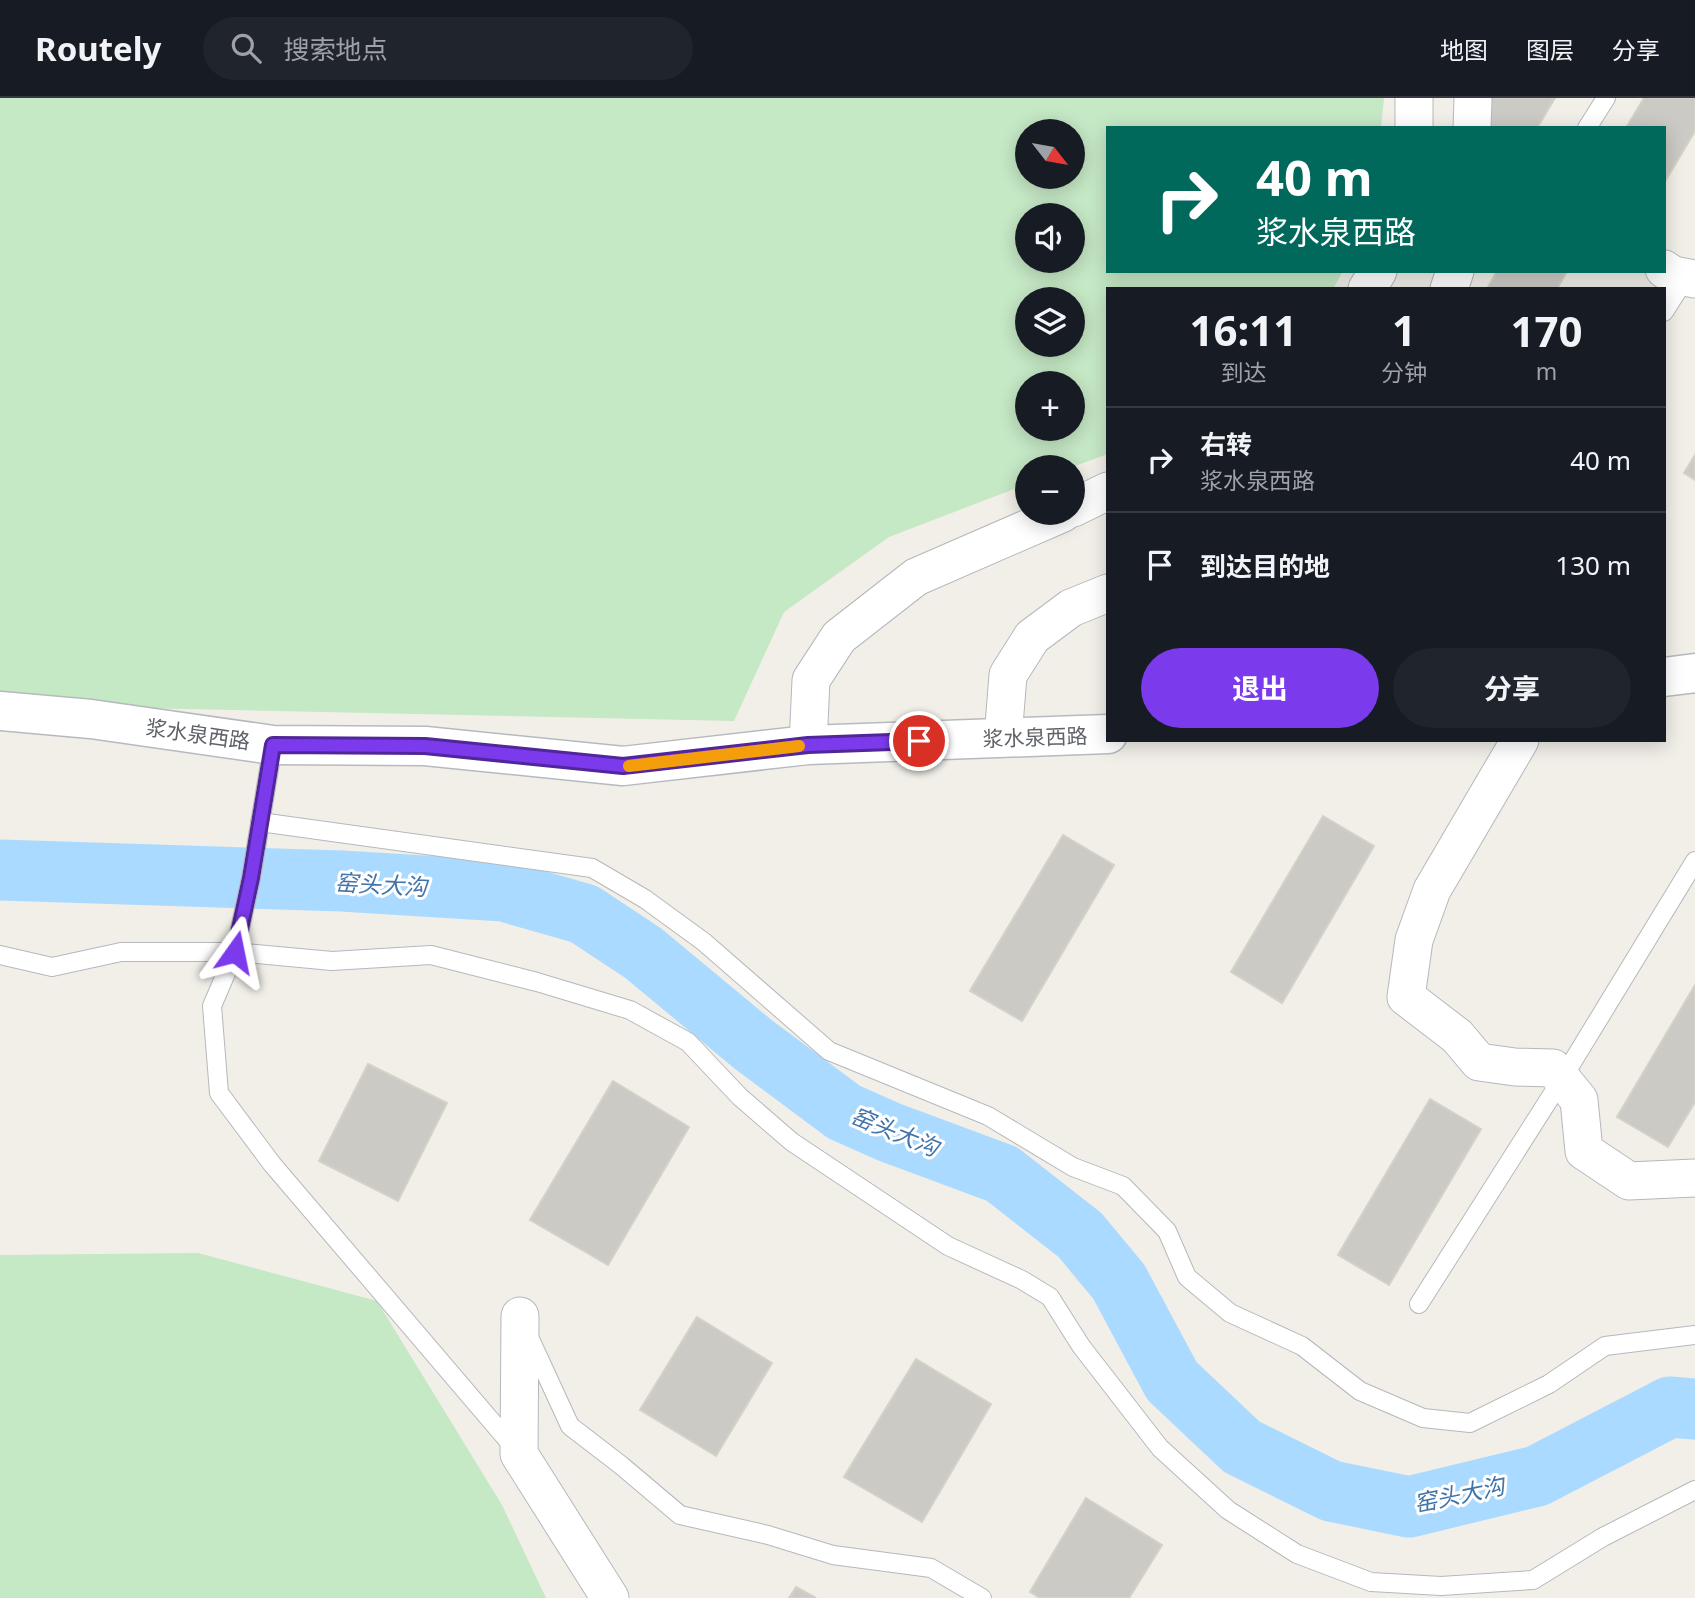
<!DOCTYPE html>
<html lang="zh">
<meta charset="utf-8">
<style>
:root{--surface:#171b24;--page:#20242c;--text:#f1f3f6;--muted:#9ea1a6;--line:#363941;--accent:#7c3aed}
body{margin:0;font-family:"Noto Sans","Noto Sans SC",sans-serif;background:var(--page);color:var(--text);height:100vh;display:flex;flex-direction:column;font-size:26px;white-space:nowrap}
*{box-sizing:border-box;margin:0}
p{font-size:23px;color:var(--muted)}
.icon{flex:none;width:38px;height:38px;fill:none;stroke:currentColor;stroke-width:2;stroke-linecap:round;stroke-linejoin:round}
.map{position:relative;flex:1;overflow:hidden}
.side{position:absolute;left:1106px;top:189px;width:560px;height:455px;display:flex;flex-direction:column;background:var(--surface);border-radius:0px;box-shadow:0 4px 18px #0003}
.side>*{flex:none}
.hud{position:absolute;left:1106px;top:28px;width:560px;height:147px;border-radius:0px;box-shadow:0 4px 18px #0003;background:#00695c;color:#fff;overflow:hidden}
.needle{width:46px;rotate:121deg}
.controls{position:absolute;left:1015px;top:21px;display:grid;gap:14px}
.controls a{display:grid;place-items:center;width:70px;height:70px;border-radius:50%;background:var(--surface);box-shadow:0 4px 18px #0003;font-size:35px}
.pin{position:absolute;display:grid;place-items:center;width:60px;height:60px;color:#fff;margin:-30px;border:4px solid #fff;border-radius:50%;box-shadow:0 2px 7px #0007}
.me{position:absolute;width:77px;margin:-38px;rotate:12deg;stroke-linejoin:round;filter:drop-shadow(0 0 5px #0008)}
.turn{display:flex;align-items:center;gap:24px;height:147px;padding:0 35px;font-size:32px}
.turn .icon{width:91px;height:91px;stroke-width:2.5}
.turn b{display:block;font-size:49px;line-height:60px}
.eta{display:flex;justify-content:space-evenly;align-items:center;height:119px;text-align:center}
.eta b{font-size:42px;font-weight:700;line-height:49px}
.cta{display:flex;gap:14px;margin-top:auto;padding:14px 35px}
.cta a{flex:1;height:80px;border-radius:42px;background:var(--accent);color:#fff;font-size:28px;font-weight:700;line-height:80px;text-align:center}
.cta a+a{background:var(--page);color:var(--text)}
ul{padding:0;list-style:none}
li{display:flex;align-items:center;gap:21px;height:105px;padding:0 35px;border-top:2px solid var(--line)}
li div{flex:1}
li b{display:block;font-size:26px}
li em{font-style:normal}
header{display:flex;align-items:center;gap:42px;box-sizing:border-box;height:98px;padding:0 35px;background:var(--surface);border-bottom:2px solid var(--line)}
header strong{font-size:33px}
nav{display:flex;gap:38px;margin-inline-start:auto;font-size:24px}
.search{width:490px;height:63px;background:var(--page);display:flex;align-items:center;gap:18px;box-sizing:border-box;padding:0 24px;border-radius:38px;color:var(--muted);font-size:26px}
.map>svg:first-child{display:block}
.green{fill:#c5e8c5;fill-rule:evenodd}
.lines{fill:none;stroke-linecap:round;stroke-linejoin:round}
.river{stroke:#aadaff;stroke-width:61}
.building{fill:#cccac5;stroke:#d6d1c6;stroke-width:2}
.lane-casing{stroke:#b5b8bc;stroke-width:20}
.street-casing{stroke:#b5b8bc;stroke-width:39}
.secondary-casing{stroke:#b6babf;stroke-width:41}
.lane{stroke:#fff;stroke-width:18}
.street{stroke:#fff;stroke-width:37}
.secondary{stroke:#fff;stroke-width:38}
.route-casing{stroke:#51269a;stroke-width:18}
.route{stroke:#7c3aed;stroke-width:12}
.slow{stroke:#f59e0b;stroke-width:12}
.labels{text-anchor:middle;dominant-baseline:central;stroke-width:6;stroke-linejoin:round;paint-order:stroke}
.street-label{font-size:21px;fill:#5f6368;stroke:#fff}
.water-label{font-size:23px;font-style:italic;fill:#4174aa;stroke:#fff}
</style>
<header>
<strong>Routely</strong>
<div class="search"><svg class="icon" aria-label="search" viewBox="0 0 24 24"><circle cx="10" cy="10" r="6"/><path d="M15 15l6 6"/></svg>搜索地点</div>
<nav><a>地图</a><a>图层</a><a>分享</a></nav>
</header>
<div class="map">
<svg width="1695" height="1500" viewBox="0 0 1695 1500">
<rect width="100%" height="100%" fill="#f1efe8"/>
<g class="green">
<path d="M 0,0 L 1384,0 L 1381,30 L 1108,30 L 1108,173 L 1343,173 L 1333,191 L 1108,191 L 1108,356 L 1072,369 L 1027,369 L 1027,386 L 889,439 L 784,514 L 734,623 L 0,607 ZM 1027,33 L 1073,33 L 1073,79 L 1027,79 ZM 1027,117 L 1073,117 L 1073,163 L 1027,163 ZM 1027,201 L 1073,201 L 1073,247 L 1027,247 ZM 1027,285 L 1073,285 L 1073,331 L 1027,331 Z"/>
<polygon points="198,1155 377,1203 502,1407 546,1500 0,1500 0,1157"/>
</g>
<g class="lines">
<polyline class="river" points="0,772 342,783 504,793 584,816 643,855 754,947 844,1014 889,1034 1002,1076 1080,1137 1119,1184 1172,1283 1242,1349 1331,1393 1409,1409 1537,1378 1670,1309 1695,1311"/>
</g>
<g class="building">
<polygon points="1485,0 1555,0 1537,30 1488,30"/>
<polygon points="1644,0 1695,0 1695,33 1664,85 1664,30 1626,30"/>
<polygon points="1497,173 1567,173 1557,191 1487,191"/>
<polygon points="1695,357 1695,382 1684,375"/>
<polygon points="1323,718 1374,748 1282,905 1231,874"/>
<polygon points="1063,737 1114,767 1022,923 970,893"/>
<polygon points="1695,887 1695,1004 1668,1049 1617,1019"/>
<polygon points="368,966 447,1005 398,1103 319,1063"/>
<polygon points="613,983 689,1029 608,1167 530,1122"/>
<polygon points="1430,1001 1481,1031 1389,1187 1338,1157"/>
<polygon points="697,1219 772,1265 716,1358 640,1312"/>
<polygon points="916,1261 991,1306 922,1424 844,1379"/>
<polygon points="1086,1400 1162,1447 1129,1500 1040,1500 1030,1494"/>
<polygon points="796,1489 816,1500 789,1500"/>
</g>
<g class="lines">
<g class="lane-casing">
<g id="lane">
<polyline points="1587,30 1606,0"/>
<polyline points="1664,214 1688,176"/>
<polyline points="273,647 251,780 235,854 212,908 219,995 272,1066 517,1353"/>
<polyline points="260,724 592,770 645,801 704,844 829,953 988,1018 1073,1069 1123,1088 1167,1133 1187,1179 1230,1215 1302,1248 1360,1293 1423,1320 1470,1325 1549,1286 1605,1248 1695,1237"/>
<polyline points="0,857 52,869 121,854 235,854 332,863 431,857 537,884 630,912 688,944 740,999 792,1044 948,1148 1022,1182 1050,1199 1081,1248 1160,1350 1228,1412 1297,1456 1371,1484 1441,1488 1533,1482 1603,1439 1695,1392"/>
<polyline points="1419,1206 1562,981 1695,763"/>
<polyline points="529,1239 570,1328 622,1368 680,1417 768,1437 833,1457 931,1470 982,1500"/>
</g>
</g>
<g class="street-casing">
<g id="street">
<polyline points="1414,30 1414,0"/>
<polyline points="1472,30 1473,0"/>
<polyline points="1664,171 1673,177 1695,181"/>
<polyline points="1367,191 1378,173"/>
<polyline points="1449,191 1455,173"/>
<polyline points="1073,410 1108,393"/>
<polyline points="1003,640 1008,577 1032,539 1071,510 1108,495"/>
<polyline points="1520,642 1432,792 1414,842 1406,899 1457,938 1479,964 1515,969 1553,970 1579,1002 1584,1053 1629,1083 1695,1080"/>
<polyline points="808,647 811,582 839,539 916,479 1063,415"/>
<polyline points="520,1218 519,1356 610,1500"/>
</g>
</g>
<g class="secondary-casing">
<g id="secondary">
<polyline points="1664,579 1695,575"/>
<polyline points="0,613 91,621 273,647 425,648 623,668 808,647 1108,636"/>
</g>
</g>
<use href="#lane" class="lane"/>
<use href="#street" class="street"/>
<use href="#secondary" class="secondary"/>
</g>
<g class="lines">
<g class="route-casing">
<polyline id="route" points="235,854 251,780 273,647 425,648 623,668 808,647 919,643"/>
</g>
<use href="#route" class="route"/>
<polyline class="slow" points="629,668 799,648"/>
</g>
<g class="labels">
<g class="street-label">
<text transform="translate(198 636) rotate(8)">浆水泉西路</text>
<text transform="translate(1035 639) rotate(-2)">浆水泉西路</text>
</g>
<g class="water-label">
<text transform="translate(381 786) rotate(3)">窑头大沟</text>
<text transform="translate(895 1033) rotate(22)">窑头大沟</text>
<text transform="translate(1459 1396) rotate(-12)">窑头大沟</text>
</g>
</g>
</svg>
<div class="controls">
<a><svg class="needle" viewBox="-14 -14 28 28"><path d="M0-13l5 13h-10z" fill="#e53935"/><path d="M0 13l5-13h-10z" fill="#9ea1a6"/></svg></a>
<a><svg class="icon" aria-label="sound" viewBox="0 0 24 24"><path d="M4 9h4l5-4v14l-5-4H4zM17 9q2 3 0 6"/></svg></a>
<a><svg class="icon" aria-label="layers" viewBox="0 0 24 24"><path d="M12 4l9 5-9 5-9-5zM3 14l9 5 9-5"/></svg></a>
<a>+</a>
<a>−</a>
</div>
<div class="pin" style="left:919px;top:643px;background:#d93025"><svg class="icon" aria-label="arrive" viewBox="0 0 24 24"><path d="M6 21V4h12l-3 4 3 4H6"/></svg></div>
<svg class="me" style="left:235px;top:854px" viewBox="-20 -20 40 40"><path d="M0-17L14 15 0 8-14 15z" fill="#7c3aed" stroke="#fff" stroke-width="4"/></svg>
<div class="hud">
<div class="turn"><svg class="icon" aria-label="right" viewBox="0 0 24 24"><path d="M7 20v-9h11M14 6l5 5-5 5"/></svg><div><b>40 m</b>浆水泉西路</div></div>
</div>
<section class="side">
<div class="eta">
<div><b>16:11</b><p>到达</p></div>
<div><b>1</b><p>分钟</p></div>
<div><b>170</b><p>m</p></div>
</div>
<ul>
<li><svg class="icon" aria-label="right" viewBox="0 0 24 24"><path d="M7 20v-9h11M14 6l5 5-5 5"/></svg><div><b>右转</b><p>浆水泉西路</p></div><em>40 m</em></li>
<li><svg class="icon" aria-label="arrive" viewBox="0 0 24 24"><path d="M6 21V4h12l-3 4 3 4H6"/></svg><div><b>到达目的地</b></div><em>130 m</em></li>
</ul>
<div class="cta"><a>退出</a><a>分享</a></div>
</section>
</div>
